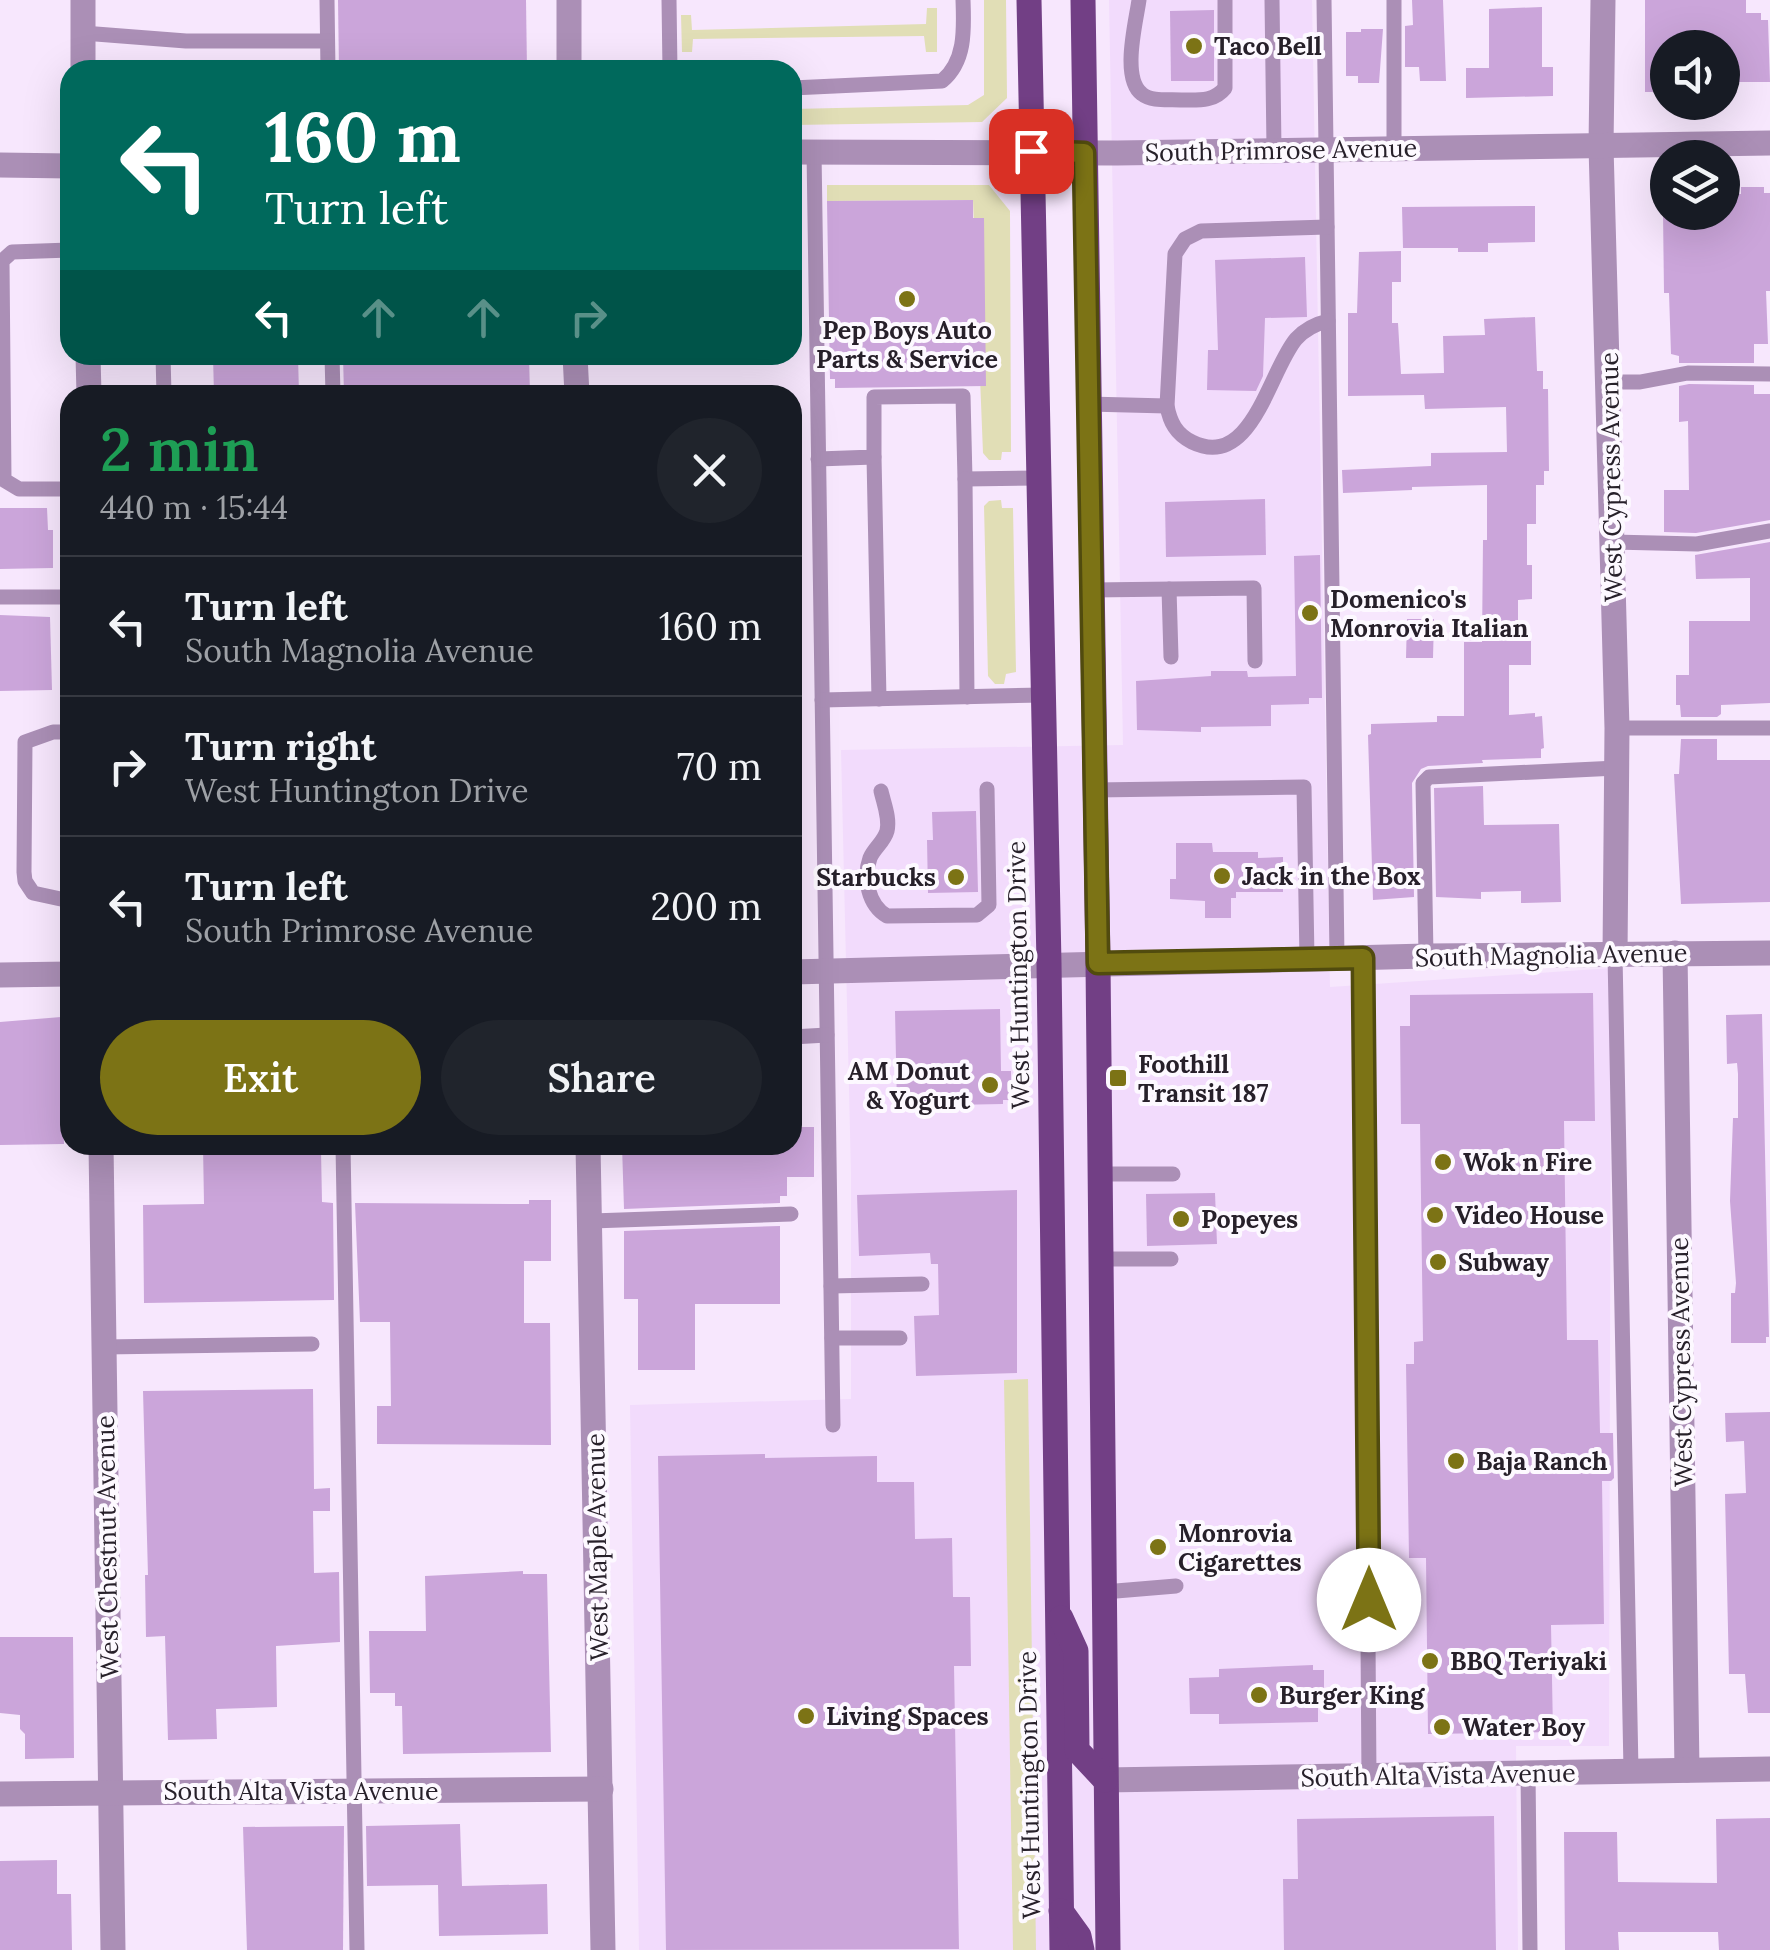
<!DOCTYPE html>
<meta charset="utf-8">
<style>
:root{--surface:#171b24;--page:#20242c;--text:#f1f3f6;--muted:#9ea1a6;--line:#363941;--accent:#7c7315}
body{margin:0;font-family:Lora,serif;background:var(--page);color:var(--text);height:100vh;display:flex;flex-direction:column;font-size:38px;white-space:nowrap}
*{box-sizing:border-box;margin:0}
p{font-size:32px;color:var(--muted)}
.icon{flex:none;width:55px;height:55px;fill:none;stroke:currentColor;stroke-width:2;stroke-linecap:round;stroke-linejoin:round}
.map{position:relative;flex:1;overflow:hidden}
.sheet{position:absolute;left:60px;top:385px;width:742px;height:770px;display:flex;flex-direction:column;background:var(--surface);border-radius:30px;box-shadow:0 10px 40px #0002}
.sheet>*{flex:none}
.top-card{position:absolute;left:60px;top:60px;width:742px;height:305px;border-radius:30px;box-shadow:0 10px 40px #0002;background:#00695c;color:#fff;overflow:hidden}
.fabs{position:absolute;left:1650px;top:30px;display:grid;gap:20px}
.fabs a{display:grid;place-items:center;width:90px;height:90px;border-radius:50%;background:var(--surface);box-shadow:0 10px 40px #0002;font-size:50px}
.pin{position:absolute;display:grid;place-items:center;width:85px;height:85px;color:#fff;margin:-42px;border-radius:20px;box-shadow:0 5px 15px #0006}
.me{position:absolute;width:110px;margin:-55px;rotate:0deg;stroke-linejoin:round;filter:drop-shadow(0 0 8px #0008)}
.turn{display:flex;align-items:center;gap:35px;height:210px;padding:0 40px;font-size:45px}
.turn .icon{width:130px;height:130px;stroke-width:2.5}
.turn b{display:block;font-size:70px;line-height:85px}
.lanes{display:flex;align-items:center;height:95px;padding:0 40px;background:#0003;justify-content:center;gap:50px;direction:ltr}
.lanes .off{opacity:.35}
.round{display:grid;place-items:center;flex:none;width:105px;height:105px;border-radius:52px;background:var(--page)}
.headline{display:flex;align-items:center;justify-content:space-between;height:170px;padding:0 40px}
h1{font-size:60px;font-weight:600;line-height:75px;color:#1e9e55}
.action{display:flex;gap:20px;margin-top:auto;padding:20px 40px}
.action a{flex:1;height:115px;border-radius:60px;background:var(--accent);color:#fff;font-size:40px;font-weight:600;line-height:115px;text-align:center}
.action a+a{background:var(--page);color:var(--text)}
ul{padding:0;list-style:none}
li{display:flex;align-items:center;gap:30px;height:140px;padding:0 40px;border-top:2px solid var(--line)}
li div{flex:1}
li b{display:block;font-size:38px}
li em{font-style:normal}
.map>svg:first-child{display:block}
.built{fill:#f2dbfc}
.green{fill:#e1deb6}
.building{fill:#cba5da}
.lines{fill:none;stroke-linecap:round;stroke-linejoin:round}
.lane{stroke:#ab8fb6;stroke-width:15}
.street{stroke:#ab8fb6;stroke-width:25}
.primary{stroke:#723f85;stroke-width:25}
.route-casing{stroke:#514b0e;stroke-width:25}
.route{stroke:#7c7315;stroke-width:18}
.poi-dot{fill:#7c7315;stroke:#fdf9ff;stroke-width:4}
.labels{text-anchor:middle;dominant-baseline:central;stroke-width:8;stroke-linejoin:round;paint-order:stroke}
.poi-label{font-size:25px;font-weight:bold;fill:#27202a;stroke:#fdf9ff;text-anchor:start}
.street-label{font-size:25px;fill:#27202a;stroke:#fdf9ff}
</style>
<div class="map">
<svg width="1770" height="1950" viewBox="0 0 1770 1950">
<rect width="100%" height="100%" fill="#f7e7fd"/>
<polygon class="built" points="1109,0 1312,0 1330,987 1611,968 1609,1746 1516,1746 1518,1950 639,1950 630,1405 851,1399 851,1174 841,750 1123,745"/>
<g class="green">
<polygon points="984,0 1006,0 1007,98 982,122 793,125 793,109 968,105 984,95"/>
<polygon points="927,8 937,8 937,52 926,52 924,36 693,39 692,52 682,52 681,15 691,15 692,30 926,24"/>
<polygon points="827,185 989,185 1010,211 1011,452 1002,452 1001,460 989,460 983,453 973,200 827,201"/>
<polygon points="1001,500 1002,508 1013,508 1016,672 1006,674 1004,684 995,684 988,676 984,506 989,501"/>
<polygon points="1028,1379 1036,1950 1013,1950 1004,1380"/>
</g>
<g class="building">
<polygon points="338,0 526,0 527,70 339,70"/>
<polygon points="1412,0 1443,0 1446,81 1420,81 1419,67 1405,67 1405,26 1413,25"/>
<polygon points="1645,0 1746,0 1746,13 1761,13 1761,20 1768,20 1770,82 1722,82 1722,48 1668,48 1668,92 1645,92"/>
<polygon points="1542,7 1542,67 1553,67 1553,96 1466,98 1466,68 1489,68 1489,9"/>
<polygon points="1214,10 1214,81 1171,81 1170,11"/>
<polygon points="1361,29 1383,29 1379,83 1358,83 1358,76 1346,76 1346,32 1361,32"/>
<polygon points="1741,187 1764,187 1764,193 1770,193 1770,291 1766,291 1768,344 1754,344 1754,363 1679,363 1679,356 1671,354 1669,293 1664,293 1663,212 1722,212 1722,194 1741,194"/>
<polygon points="973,200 973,218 984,218 986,386 835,388 835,379 830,379 827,201"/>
<polygon points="1535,206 1535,242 1488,243 1488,252 1458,252 1458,248 1403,248 1402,207"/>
<polygon points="1401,251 1401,282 1392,282 1392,323 1398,323 1401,374 1444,373 1443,336 1485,335 1484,319 1535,317 1537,371 1543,371 1543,389 1548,389 1549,471 1544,471 1544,485 1536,485 1536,524 1527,524 1527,565 1532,565 1532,599 1518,600 1518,641 1531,641 1531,665 1509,665 1509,715 1535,713 1535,717 1542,716 1544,748 1541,749 1541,758 1482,760 1483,763 1428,766 1421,769 1412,783 1414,897 1373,900 1368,735 1371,734 1371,724 1437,722 1437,716 1464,716 1464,642 1482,642 1483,540 1487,540 1487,485 1412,487 1412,490 1343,493 1342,470 1431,466 1431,453 1507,452 1506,407 1425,409 1424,395 1348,396 1348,313 1357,313 1359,252"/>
<polygon points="1305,257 1307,317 1265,318 1263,376 1256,391 1207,390 1208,350 1218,350 1215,260"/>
<polygon points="213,355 298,355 299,395 214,395"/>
<polygon points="343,355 529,355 530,395 344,395"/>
<polygon points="1689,384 1754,385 1754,394 1770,394 1770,520 1696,533 1664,532 1664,490 1689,490 1688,421 1679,422 1679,386"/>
<polygon points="1265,499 1266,555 1166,557 1165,502"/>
<polygon points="0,508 47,508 48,530 53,530 53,568 0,569"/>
<polygon points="1770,542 1770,703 1721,705 1721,714 1717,717 1681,717 1680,705 1676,705 1676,675 1689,675 1689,621 1750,621 1750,578 1696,579 1695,555"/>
<polygon points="1320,555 1322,698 1309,698 1309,704 1271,705 1271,726 1201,727 1201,732 1137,730 1136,681 1211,676 1211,671 1247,671 1248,677 1296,676 1294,556"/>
<polygon points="0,615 50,617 52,690 0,691"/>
<polygon points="1407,619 1434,619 1433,658 1406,658"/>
<polygon points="1681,739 1717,739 1717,760 1770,760 1770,902 1681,904 1674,774 1679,774"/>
<polygon points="1483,786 1484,825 1559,824 1561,902 1521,903 1521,891 1481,892 1481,899 1436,897 1434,788"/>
<polygon points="976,811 978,892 928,893 927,840 933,840 932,812"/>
<polygon points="1176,843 1212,843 1213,852 1258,852 1258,858 1283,857 1283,892 1236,892 1236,898 1231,898 1231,918 1205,918 1205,901 1170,899 1170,879 1176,879"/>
<polygon points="1593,993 1595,1121 1564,1121 1567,1340 1598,1340 1600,1433 1613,1433 1614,1478 1611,1481 1602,1481 1604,1624 1551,1625 1553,1732 1428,1734 1426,1558 1409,1558 1406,1364 1414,1364 1414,1342 1423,1341 1420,1124 1401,1124 1400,1026 1410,1026 1410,995"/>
<polygon points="1000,1009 1001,1071 1011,1071 1011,1100 1003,1100 1003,1104 897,1106 895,1011"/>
<polygon points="1762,1014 1769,1337 1766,1337 1766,1343 1731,1343 1731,1293 1735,1293 1736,1283 1730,1201 1733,1118 1738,1118 1738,1074 1737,1063 1727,1064 1726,1015"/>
<polygon points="61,1017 64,1144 0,1145 0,1022"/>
<polygon points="792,1127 814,1127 814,1177 787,1177 787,1196 780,1196 780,1203 624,1209 622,1145 792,1145"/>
<polygon points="203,1145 292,1145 292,1150 321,1150 322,1202 333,1203 334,1300 144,1303 143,1205 204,1204"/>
<polygon points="1017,1190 1017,1373 916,1376 914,1316 939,1315 938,1264 931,1264 930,1253 859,1256 857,1195"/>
<polygon points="1215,1193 1217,1244 1147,1246 1146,1194"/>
<polygon points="529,1200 551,1200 551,1261 524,1261 524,1323 550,1323 551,1445 377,1444 377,1406 391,1406 390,1322 360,1322 355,1203 529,1204"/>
<polygon points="780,1226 780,1304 695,1304 695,1370 638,1370 638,1299 624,1299 624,1231"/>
<polygon points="313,1389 314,1489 330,1488 330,1511 313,1511 314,1573 339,1572 340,1642 276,1646 277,1707 216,1709 217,1739 168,1740 165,1636 146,1637 145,1575 148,1575 143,1391"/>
<polygon points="1770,1412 1770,1713 1748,1713 1745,1674 1729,1674 1725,1494 1746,1493 1744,1441 1726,1442 1725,1413"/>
<polygon points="765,1454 765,1458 877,1456 877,1482 914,1482 915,1539 952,1538 953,1597 970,1597 971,1666 954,1666 959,1949 666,1950 658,1456"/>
<polygon points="523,1571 523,1574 547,1574 551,1752 403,1754 402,1706 395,1706 395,1693 370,1693 369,1631 426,1631 425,1576"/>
<polygon points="0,1637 73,1637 74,1758 25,1759 25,1734 20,1729 20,1715 0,1713"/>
<polygon points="1313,1665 1313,1670 1324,1670 1324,1695 1318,1695 1318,1722 1219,1724 1219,1714 1190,1714 1189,1678 1219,1677 1219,1669"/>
<polygon points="1494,1816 1496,1950 1284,1950 1283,1879 1298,1879 1297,1819"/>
<polygon points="1770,1818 1770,1950 1719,1950 1718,1932 1618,1932 1619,1950 1565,1950 1564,1832 1617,1832 1618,1882 1717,1883 1716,1819"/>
<polygon points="460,1824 462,1886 547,1884 548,1934 439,1936 438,1885 367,1886 366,1826"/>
<polygon points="344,1826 343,1950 247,1950 243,1827"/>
<polygon points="57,1860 57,1894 71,1894 72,1950 0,1950 0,1861"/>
</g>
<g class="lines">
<g class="lane">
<polyline points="327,0 328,70"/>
<polyline points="669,0 670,70"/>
<path d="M 1139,0 C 1136,22 1121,78 1142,94 C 1152,102 1169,99 1181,100 C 1198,100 1214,102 1225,88 L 1225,0"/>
<polyline points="1272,0 1274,148"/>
<polyline points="1324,0 1337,958"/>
<polyline points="83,33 186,41 327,41"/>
<path d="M 792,88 L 942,81 C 966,61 964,29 963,0"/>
<polyline points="1394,148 1394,0"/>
<polyline points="814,151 833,1425"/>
<path d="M 1327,227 L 1201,231 L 1185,239 L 1175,254 L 1167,406 C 1170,422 1176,434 1192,442 C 1252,471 1269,371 1296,339 C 1305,329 1315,324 1328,321"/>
<polyline points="70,250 12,252 2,261 4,480 19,489 70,489"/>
<polyline points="163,355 164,395"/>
<polyline points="332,355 333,395"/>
<polyline points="1609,382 1640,382 1688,373 1770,374"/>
<polyline points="1088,404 1167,406"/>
<polyline points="874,457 879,699"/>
<polyline points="818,459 874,457 874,397 963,396 965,479 1038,478"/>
<polyline points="965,479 967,697"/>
<polyline points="1613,542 1697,544 1770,531"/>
<polyline points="1169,589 1171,657"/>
<polyline points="1092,590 1254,588 1255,661"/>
<polyline points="0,597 70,597"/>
<polyline points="822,700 1043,695"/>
<polyline points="1617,728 1770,728"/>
<polyline points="70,732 53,732 25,742 24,872 25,881 33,893 70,901"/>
<polyline points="1095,790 1304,787 1307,959"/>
<path d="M 881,791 C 884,804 890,818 887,831 C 884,842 874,848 870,858 C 863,878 868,905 887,916 L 977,915 L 989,905 L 987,789"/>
<polyline points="1615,955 1631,1770"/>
<polyline points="1426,956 1423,783 1429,777 1617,768"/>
<polyline points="1363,958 1369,1777"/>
<polyline points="792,1037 827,1035"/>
<polyline points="343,1145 357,1950"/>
<polyline points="1100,1174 1173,1174"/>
<polyline points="592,1221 791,1214"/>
<polyline points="1101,1259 1171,1259"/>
<polyline points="831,1286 922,1284"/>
<polyline points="832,1338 900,1338"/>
<polyline points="104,1347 312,1344"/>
<polyline points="1104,1592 1176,1586"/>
<polyline points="1528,1773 1530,1950"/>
</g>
<g class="street">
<polyline points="83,0 83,70"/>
<polyline points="569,0 569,70"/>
<polyline points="1603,0 1601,146 1617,728 1615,955"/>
<polyline points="792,152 1117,153 1770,143"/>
<polyline points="0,165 70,166"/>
<polyline points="88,355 89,395"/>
<polyline points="575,355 577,395"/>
<polyline points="1675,953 1687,1770"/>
<polyline points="792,972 1426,956 1770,953"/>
<polyline points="0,975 70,974"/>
<polyline points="101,1145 113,1950"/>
<polyline points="588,1145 603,1950"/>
<polyline points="1105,1780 1770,1769"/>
<polyline points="0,1794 601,1789"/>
</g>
<g class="primary">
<polyline points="1029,0 1049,963 1062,1950"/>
<polyline points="1083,0 1098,963 1108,1950"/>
<polyline points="1061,1618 1076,1651 1077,1750 1105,1780"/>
<polyline points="1061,1911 1079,1936 1082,1950"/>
</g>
</g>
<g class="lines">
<g class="route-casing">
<polyline id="route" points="1031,151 1084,153 1098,963 1363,958 1369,1600"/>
</g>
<use href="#route" class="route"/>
</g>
<g class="poi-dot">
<circle cx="1194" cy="46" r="10"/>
<circle cx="907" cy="299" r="10"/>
<circle cx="1310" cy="613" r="10"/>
<circle cx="1222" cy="876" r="10"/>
<circle cx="956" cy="877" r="10"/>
<rect x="1108" y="1068" width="20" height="20" rx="5"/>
<circle cx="990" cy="1085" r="10"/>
<circle cx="1443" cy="1162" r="10"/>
<circle cx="1435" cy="1215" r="10"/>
<circle cx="1181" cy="1219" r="10"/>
<circle cx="1438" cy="1262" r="10"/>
<circle cx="1456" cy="1461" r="10"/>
<circle cx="1158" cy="1547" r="10"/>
<circle cx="1430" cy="1661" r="10"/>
<circle cx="1259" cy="1695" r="10"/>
<circle cx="806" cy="1716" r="10"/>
<circle cx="1442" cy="1727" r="10"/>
</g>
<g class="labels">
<g class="poi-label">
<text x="1214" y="46">Taco Bell</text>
<text x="907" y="330" text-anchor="middle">Pep Boys Auto<tspan x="907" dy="29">Parts &amp; Service</tspan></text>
<text x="1330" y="599">Domenico's<tspan x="1330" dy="29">Monrovia Italian</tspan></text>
<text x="1242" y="876">Jack in the Box</text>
<text x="936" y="877" text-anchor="end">Starbucks</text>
<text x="1138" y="1064">Foothill<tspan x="1138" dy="29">Transit 187</tspan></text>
<text x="970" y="1071" text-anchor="end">AM Donut<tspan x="970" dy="29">&amp; Yogurt</tspan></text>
<text x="1463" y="1162">Wok n Fire</text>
<text x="1455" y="1215">Video House</text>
<text x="1201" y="1219">Popeyes</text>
<text x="1458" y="1262">Subway</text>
<text x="1476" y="1461">Baja Ranch</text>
<text x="1178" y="1533">Monrovia<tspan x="1178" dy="29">Cigarettes</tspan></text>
<text x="1450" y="1661">BBQ Teriyaki</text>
<text x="1279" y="1695">Burger King</text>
<text x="826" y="1716">Living Spaces</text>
<text x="1462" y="1727">Water Boy</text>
</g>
<g class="street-label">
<text transform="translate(1281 150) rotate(-1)">South Primrose Avenue</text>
<text transform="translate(1611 477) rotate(-91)">West Cypress Avenue</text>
<text transform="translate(1551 955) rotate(-1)">South Magnolia Avenue</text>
<text transform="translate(1018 975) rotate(-91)">West Huntington Drive</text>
<text transform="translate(1681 1362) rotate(-91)">West Cypress Avenue</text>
<text transform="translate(107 1547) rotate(-91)">West Chestnut Avenue</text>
<text transform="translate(597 1547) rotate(-91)">West Maple Avenue</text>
<text transform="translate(1438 1775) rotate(-1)">South Alta Vista Avenue</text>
<text transform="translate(1029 1785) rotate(-91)">West Huntington Drive</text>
<text x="301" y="1791">South Alta Vista Avenue</text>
</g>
</g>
</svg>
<div class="fabs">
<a><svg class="icon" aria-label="sound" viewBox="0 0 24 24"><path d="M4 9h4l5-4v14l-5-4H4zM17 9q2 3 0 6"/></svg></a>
<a><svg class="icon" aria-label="layers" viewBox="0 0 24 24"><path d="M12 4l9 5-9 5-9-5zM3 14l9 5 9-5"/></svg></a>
</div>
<div class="pin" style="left:1031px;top:151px;background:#d93025"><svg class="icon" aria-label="arrive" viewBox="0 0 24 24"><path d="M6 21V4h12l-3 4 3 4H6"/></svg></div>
<svg class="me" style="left:1369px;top:1600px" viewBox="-20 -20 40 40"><circle r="19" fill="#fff"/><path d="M0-13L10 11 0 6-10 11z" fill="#7c7315"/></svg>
<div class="top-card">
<div class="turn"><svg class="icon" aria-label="left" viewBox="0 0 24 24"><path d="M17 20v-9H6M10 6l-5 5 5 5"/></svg><div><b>160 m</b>Turn left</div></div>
<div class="lanes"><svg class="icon" aria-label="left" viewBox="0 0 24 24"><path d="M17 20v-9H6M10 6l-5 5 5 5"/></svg><svg class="icon off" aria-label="ahead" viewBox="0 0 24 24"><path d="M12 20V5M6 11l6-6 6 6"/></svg><svg class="icon off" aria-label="ahead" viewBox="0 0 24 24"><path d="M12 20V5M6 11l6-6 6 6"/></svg><svg class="icon off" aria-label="right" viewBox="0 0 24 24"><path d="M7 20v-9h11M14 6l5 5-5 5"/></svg></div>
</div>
<section class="sheet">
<div class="headline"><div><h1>2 min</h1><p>440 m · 15:44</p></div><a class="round"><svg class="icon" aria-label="close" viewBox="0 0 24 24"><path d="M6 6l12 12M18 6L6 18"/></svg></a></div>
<ul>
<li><svg class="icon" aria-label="left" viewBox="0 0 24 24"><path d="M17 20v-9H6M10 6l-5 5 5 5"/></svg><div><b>Turn left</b><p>South Magnolia Avenue</p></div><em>160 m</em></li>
<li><svg class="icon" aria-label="right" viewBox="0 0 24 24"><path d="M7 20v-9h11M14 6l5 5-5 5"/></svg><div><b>Turn right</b><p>West Huntington Drive</p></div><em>70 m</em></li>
<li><svg class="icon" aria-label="left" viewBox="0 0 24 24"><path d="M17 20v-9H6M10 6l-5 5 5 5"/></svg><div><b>Turn left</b><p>South Primrose Avenue</p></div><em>200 m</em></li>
</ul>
<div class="action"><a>Exit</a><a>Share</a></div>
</section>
</div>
